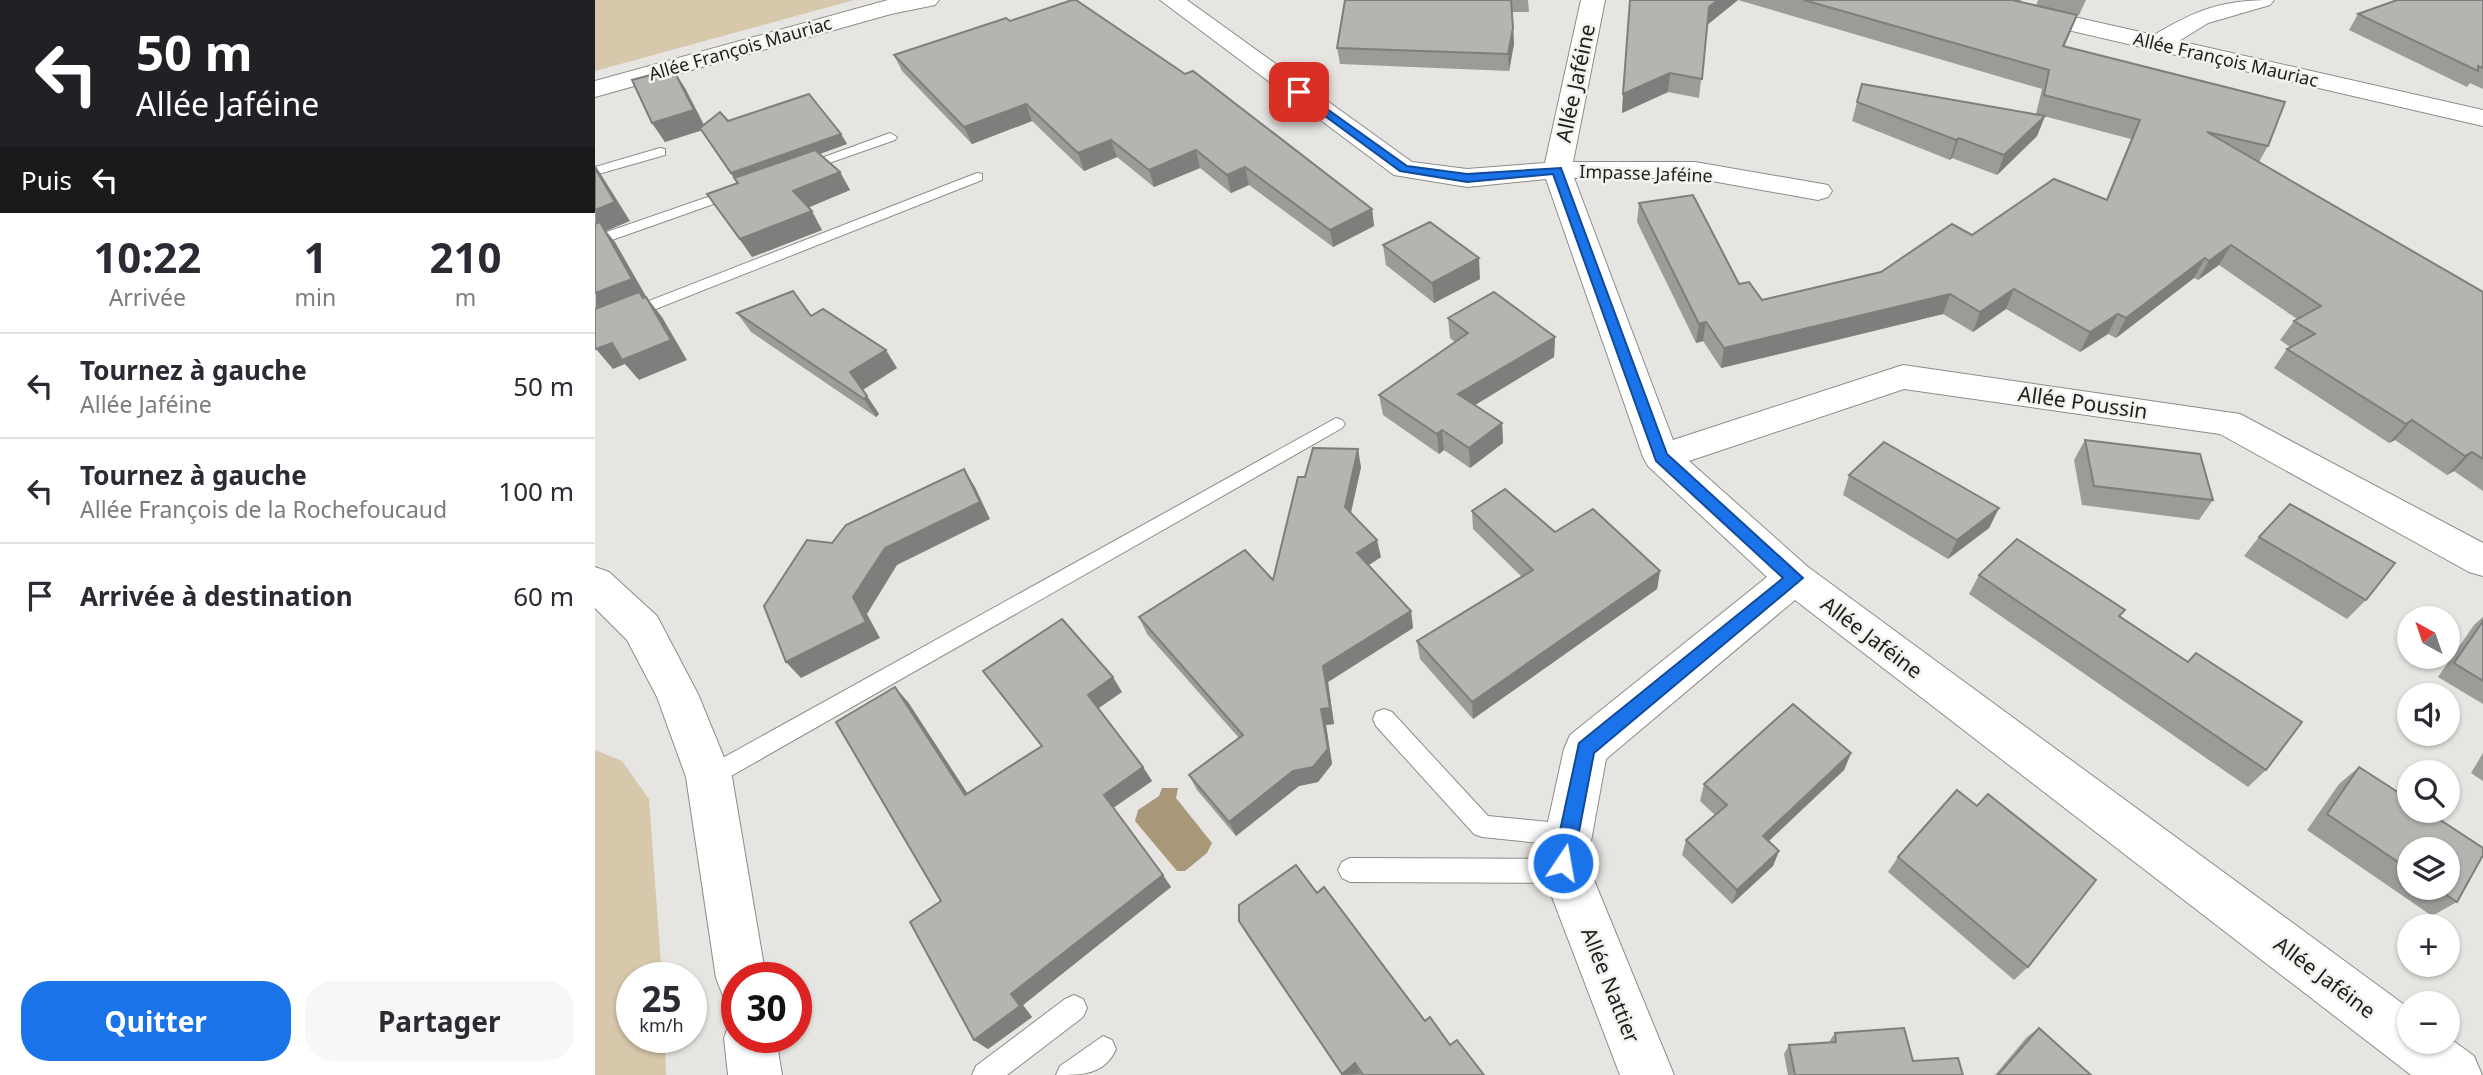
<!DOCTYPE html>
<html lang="fr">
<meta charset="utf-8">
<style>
:root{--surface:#fff;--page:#f7f7f7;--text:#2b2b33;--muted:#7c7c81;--line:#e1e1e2;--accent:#1a73e8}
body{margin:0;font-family:"Noto Sans",sans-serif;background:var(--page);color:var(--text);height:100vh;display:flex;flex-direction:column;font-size:26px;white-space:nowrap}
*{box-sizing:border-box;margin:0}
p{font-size:23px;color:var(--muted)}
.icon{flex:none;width:38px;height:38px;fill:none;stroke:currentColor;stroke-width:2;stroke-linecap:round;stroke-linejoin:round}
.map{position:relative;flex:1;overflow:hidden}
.details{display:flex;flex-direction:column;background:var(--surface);width:595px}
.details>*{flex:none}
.guide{background:#202124;color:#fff;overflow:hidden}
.needle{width:46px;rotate:320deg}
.controls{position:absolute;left:1802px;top:606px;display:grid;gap:14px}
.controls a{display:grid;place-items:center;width:63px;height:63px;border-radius:50%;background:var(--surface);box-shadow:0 2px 5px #0004;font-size:35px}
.speed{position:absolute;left:21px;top:962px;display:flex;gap:14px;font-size:35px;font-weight:700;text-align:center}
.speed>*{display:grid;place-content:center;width:91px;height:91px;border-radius:50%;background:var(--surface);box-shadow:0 2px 5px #0004;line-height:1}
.speed small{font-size:18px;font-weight:400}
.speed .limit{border:10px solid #d22;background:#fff;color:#111}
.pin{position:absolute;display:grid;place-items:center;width:60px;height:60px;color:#fff;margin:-30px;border-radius:14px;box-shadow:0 4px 10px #0006}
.me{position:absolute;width:77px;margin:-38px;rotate:12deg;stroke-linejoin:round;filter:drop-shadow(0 0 5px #0008)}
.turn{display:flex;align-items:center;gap:24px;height:147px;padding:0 21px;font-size:32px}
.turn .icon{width:91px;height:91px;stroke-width:2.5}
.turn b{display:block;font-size:49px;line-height:60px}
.then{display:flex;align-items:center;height:66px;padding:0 21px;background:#0003;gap:14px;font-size:26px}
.eta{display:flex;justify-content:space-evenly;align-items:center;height:119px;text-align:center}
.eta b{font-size:42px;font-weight:700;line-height:49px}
.cta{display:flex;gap:14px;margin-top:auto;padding:14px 21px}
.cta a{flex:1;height:80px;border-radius:28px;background:var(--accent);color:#fff;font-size:28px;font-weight:700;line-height:80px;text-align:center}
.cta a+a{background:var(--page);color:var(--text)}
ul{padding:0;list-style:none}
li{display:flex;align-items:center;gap:21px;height:105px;padding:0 21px;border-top:2px solid var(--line)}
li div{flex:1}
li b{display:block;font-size:26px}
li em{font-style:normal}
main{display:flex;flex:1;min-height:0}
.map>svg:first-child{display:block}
.green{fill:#d7c7ab}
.water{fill:#a9977a}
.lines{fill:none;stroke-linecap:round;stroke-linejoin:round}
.service-casing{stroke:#8e8c89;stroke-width:2}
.minor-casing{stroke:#8e8c89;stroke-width:2}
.tertiary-casing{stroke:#8e8c89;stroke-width:2}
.service{fill:#fff;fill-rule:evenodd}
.minor{fill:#fff;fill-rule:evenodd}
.tertiary{fill:#fff;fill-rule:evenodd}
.wall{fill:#9d9b98;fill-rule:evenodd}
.shaded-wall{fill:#7f7e7c}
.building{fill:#b6b4b1;stroke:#7f7e7c;stroke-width:2}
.route{fill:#1a73e8;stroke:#114b97;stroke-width:2}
.labels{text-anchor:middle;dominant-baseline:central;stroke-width:5;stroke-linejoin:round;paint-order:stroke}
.far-street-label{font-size:18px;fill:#1f1e1d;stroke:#f4f2ef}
.street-label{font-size:21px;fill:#1f1e1d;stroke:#f4f2ef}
</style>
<main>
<section class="details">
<div class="guide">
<div class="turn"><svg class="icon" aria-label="left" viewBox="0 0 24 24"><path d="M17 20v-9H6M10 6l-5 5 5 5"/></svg><div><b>50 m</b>Allée Jaféine</div></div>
<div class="then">Puis<svg class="icon" aria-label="left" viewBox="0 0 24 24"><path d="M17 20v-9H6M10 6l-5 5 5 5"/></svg></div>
</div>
<div class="eta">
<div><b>10:22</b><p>Arrivée</p></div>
<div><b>1</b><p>min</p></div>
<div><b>210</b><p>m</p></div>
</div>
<ul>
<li><svg class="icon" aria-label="left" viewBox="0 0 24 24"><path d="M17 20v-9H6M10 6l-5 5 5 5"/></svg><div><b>Tournez à gauche</b><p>Allée Jaféine</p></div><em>50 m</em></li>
<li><svg class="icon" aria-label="left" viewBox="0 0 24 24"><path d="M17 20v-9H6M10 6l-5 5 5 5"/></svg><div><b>Tournez à gauche</b><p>Allée François de la Rochefoucaud</p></div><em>100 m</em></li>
<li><svg class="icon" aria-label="arrive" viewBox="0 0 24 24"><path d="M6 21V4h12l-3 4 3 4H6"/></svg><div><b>Arrivée à destination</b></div><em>60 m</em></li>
</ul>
<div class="cta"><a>Quitter</a><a>Partager</a></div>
</section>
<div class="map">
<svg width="1888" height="1075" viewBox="0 0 1888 1075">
<rect width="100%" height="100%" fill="#e7e5e1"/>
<g class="green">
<polygon points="0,0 259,0 0,71"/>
<polygon points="0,750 27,761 54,799 67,978 37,978 37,1038 70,1038 71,1075 0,1075"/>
</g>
<polygon class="water" points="567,788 583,788 581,798 617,843 612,853 590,871 582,871 540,821 543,810 564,796"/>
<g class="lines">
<g class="service-casing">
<g id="service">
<polygon points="295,133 302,137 300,140 211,171 206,172 199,168"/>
<polygon points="65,148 70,149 70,155 0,175 0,167"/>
<polygon points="382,173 387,174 387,180 0,333 0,322"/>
<polygon points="139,188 144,189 146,192 144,195 0,246 0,236"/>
<polygon points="741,418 747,420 750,424 747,428 122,784 114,787 106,784 103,777 106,770"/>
<polygon points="789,709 797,712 893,816 973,824 981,827 985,835 981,843 973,846 887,837 879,834 781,726 778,719 781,712"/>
<polygon points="755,858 971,859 979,863 983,871 979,879 971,883 755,882 747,878 743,870 747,862"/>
<polygon points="479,995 488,999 492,1008 488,1017 412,1075 377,1075 381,1066 470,999"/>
<path d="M 508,1036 L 517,1040 L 521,1049 C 510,1075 486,1075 461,1075 L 465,1066 Z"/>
</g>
</g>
<g class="minor-casing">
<g id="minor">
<polygon points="293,0 344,0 340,5 296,14 0,97 0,81"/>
<polygon points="565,0 592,0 817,162 872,169 950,163 986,0 1010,0 978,162 1100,162 1233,185 1237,191 1233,197 1223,200 1100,178 979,178 1078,440 1308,365 1645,414 1888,543 1888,576 1874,572 1625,434 1309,389 1094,461 1213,567 1815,1009 1815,1041 1853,1041 1853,1037 1879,1056 1887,1075 1816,1075 1200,600 1011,759 992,863 1079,1075 1025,1075 944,863 969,749 975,735 1172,577 1053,466 1048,457 951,179 872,187 799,175"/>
<path d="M 1361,0 L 1404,0 L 1559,35 C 1603,9 1627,0 1679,0 L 1675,5 L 1613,23 L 1584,41 L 1888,110 L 1888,126 L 1373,7 L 1365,5 Z"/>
</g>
</g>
<g class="tertiary-casing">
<g id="tertiary">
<polygon points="0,567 14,572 62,616 103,694 137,777 171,978 142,978 142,1002 128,996 121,978 91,777 62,697 32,640 0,608"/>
<polygon points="142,1017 142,1038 181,1038 187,1075 133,1075 129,1038 136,1019"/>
</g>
</g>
<use href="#service" class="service"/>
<use href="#minor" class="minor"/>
<use href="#tertiary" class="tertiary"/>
</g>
<g class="wall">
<polygon points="750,0 933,0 934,12 917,12 919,44 914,71 745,64 742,48"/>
<polygon points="1035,0 1143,0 1112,25 1104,98 1073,92 1027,113"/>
<polygon points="1143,0 1426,0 1426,2 1441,6 1443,0 1491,0 1484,15 1482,15 1469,46 1673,146 1664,162 1888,292 1888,491 1859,471 1852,475 1800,440 1794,443 1679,368 1692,349 1695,347 1685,340 1699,321 1702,319 1624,265 1603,280 1599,278 1521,338 1513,334 1485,352 1411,309 1378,332 1348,314 1126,368 1108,341 1101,343 1042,222 1044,203 1144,284 1167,300 1286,272 1377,235 1511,200 1536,139 1441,114 1447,89"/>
<polygon points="1888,0 1888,89 1875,83 1872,87 1754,30 1763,14"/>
<polygon points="415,21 777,209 779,226 738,247 654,185 636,193 605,168 559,187 522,157 489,171 437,121 377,144 307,71 299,55"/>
<polygon points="90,88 109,125 133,121 246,134 252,144 225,154 245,172 255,190 213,208 227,230 157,257 112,194 142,183 106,130 70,142 57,123"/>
<polygon points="1262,102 1450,116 1442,136 1402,175 1357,158 1355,160 1257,121"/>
<polygon points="788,245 885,279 839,303 791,265"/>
<polygon points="142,313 216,316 302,368 268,390 284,414 281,417 156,332"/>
<polygon points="853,318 960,337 959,357 880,405 907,423 908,443 875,468 849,450 844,454 788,415 784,395 860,342 855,338"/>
<polygon points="1490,440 1618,500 1604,520 1487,505 1479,460"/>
<polygon points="766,467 756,513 786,557 774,565 816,611 818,628 733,682 739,724 731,725 737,764 723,782 704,786 641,836 602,790 594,775 644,738 552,634 544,617 678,580 710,477"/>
<polygon points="1254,475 1404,508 1394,528 1353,559 1248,495"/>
<polygon points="877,511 960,532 1065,571 1062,589 878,719 825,659 822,641 927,577 878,529"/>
<polygon points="1664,537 1771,600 1752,619 1649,556"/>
<polygon points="1384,575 1525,617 1593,662 1671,770 1653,787 1374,594"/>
<polygon points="1888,617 1888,704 1843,677 1879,625"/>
<polygon points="388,671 527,692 504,708 548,767 557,781 518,808 576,887 428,1005 437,1017 393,1049 379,1040 346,901 313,702 372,793 446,746"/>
<polygon points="1256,753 1249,770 1174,841 1184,851 1178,866 1137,904 1087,855 1091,840 1120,815 1105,801 1109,784"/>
<polygon points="1888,753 1888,781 1876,773"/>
<path d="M 1764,767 L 1815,800 L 1815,810 L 1830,810 L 1888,848 L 1888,855 L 1862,902 L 1837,916 L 1712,830 L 1744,784 ZM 1815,849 L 1853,849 L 1853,887 L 1815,887 Z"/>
<polygon points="1303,857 1433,967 1419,980 1293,872"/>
<polygon points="722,893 830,1021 889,1075 747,1075 652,935 644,921"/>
<polygon points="1444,1028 1496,1075 1400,1075 1432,1037"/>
<polygon points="1240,1033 1318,1061 1368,1075 1193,1075 1189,1054 1194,1045 1234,1042"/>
</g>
<g class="shaded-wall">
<polygon points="1123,0 1143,0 1112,25 1114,7"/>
<polygon points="1482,15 1475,33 1461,65 1468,46"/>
<polygon points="918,28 919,44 914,71 913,54"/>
<polygon points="78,69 90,88 111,129 70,142 57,123"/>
<polygon points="1075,73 1073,92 1027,113 1028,94"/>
<polygon points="431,104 437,121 377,144 369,127"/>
<polygon points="1450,116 1442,136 1402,175 1409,155"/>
<polygon points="246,134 252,144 143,183 136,173"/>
<polygon points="1364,138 1357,158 1355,160 1361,140"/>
<polygon points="516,140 522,157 489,171 483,153"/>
<polygon points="601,150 605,168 559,187 554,170"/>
<polygon points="0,165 7,176 35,221 11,231 20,242 52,298 67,317 92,360 44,380 30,364 18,369 1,349"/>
<polygon points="650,167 654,185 636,193 632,175"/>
<polygon points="245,172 255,190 209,209 198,191"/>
<polygon points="777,209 779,226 738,247 735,230"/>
<polygon points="217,211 227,230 157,257 145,239"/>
<polygon points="1636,245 1624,265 1603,280 1614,261"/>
<polygon points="884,258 885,279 839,303 837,283"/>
<polygon points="1610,258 1599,278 1521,338 1531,318"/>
<polygon points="1419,289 1411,309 1378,332 1385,312"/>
<polygon points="1355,294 1348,314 1126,368 1129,348"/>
<polygon points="1523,314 1513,334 1485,352 1495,332"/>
<polygon points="1111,322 1108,341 1101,343 1104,324"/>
<polygon points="960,337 959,357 865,414 863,394"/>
<polygon points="291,350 302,368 267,390 255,372"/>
<polygon points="272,396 284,414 281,417 269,399"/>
<polygon points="1817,420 1800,440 1794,443 1811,424"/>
<polygon points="907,423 908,443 875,468 874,448"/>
<polygon points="847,430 849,450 844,454 842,434"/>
<polygon points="763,449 766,467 753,525 750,507"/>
<polygon points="1877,452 1859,471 1852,475 1870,456"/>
<polygon points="369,469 380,487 395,519 302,565 272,614 285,638 206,678 191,662 290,548"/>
<polygon points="1404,508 1394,528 1353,559 1362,540"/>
<polygon points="782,540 786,557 766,570 762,553"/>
<polygon points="1065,571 1062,589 878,719 877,702"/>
<polygon points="816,611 818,628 733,682 739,724 731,725 737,764 723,782 704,786 641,836 634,822 726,709 728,666"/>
<polygon points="518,677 527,692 502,709 493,695"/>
<polygon points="300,687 313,702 382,808 370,795"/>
<polygon points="1256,753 1249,770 1162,852 1168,836"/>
<polygon points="548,767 557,781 518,808 509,795"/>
<polygon points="1184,851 1178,866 1137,904 1142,890"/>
<polygon points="568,875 576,887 428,1005 437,1017 393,1049 379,1040 416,994"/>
<polygon points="760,1063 765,1074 748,1075 747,1074"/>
</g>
<g class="building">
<polygon points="477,0 481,0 590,74 598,71 777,209 735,230 650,167 632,175 601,150 554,170 516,140 483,153 431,104 369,127 299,55 411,18 415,21"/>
<polygon points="750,0 916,0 918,28 913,54 742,48"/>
<polygon points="1035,0 1123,0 1114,7 1107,79 1075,73 1028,94"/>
<polygon points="1209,0 1417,0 1482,15 1468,46 1690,102 1673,146 1612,132 1888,292 1888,459 1877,452 1870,456 1817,420 1811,424 1692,349 1720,334 1699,321 1726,306 1636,245 1614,261 1610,258 1531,318 1523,314 1495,332 1419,289 1385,312 1355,294 1129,348 1111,322 1104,324 1044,203 1098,195 1144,284 1154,282 1167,300 1286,272 1357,224 1377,235 1459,179 1512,200 1545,120 1449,95 1454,70"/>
<polygon points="1802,0 1888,0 1888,68 1883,66 1883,71 1763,14"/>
<polygon points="78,69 99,110 57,123 37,80"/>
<polygon points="1267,84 1450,116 1409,155 1364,138 1361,140 1262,102"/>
<polygon points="214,94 246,134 136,173 105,128 125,112 133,121"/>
<polygon points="220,150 245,172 198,191 217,211 145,239 112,194 143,183 139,178"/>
<polygon points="0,168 20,202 0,210"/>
<polygon points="5,222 37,279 0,293 0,224"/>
<polygon points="835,222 884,258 837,283 788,245"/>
<polygon points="198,291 216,316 228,309 291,350 255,372 272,396 269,399 142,313"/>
<polygon points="44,292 48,298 51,297 76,340 27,360 17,343 1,349 0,347 0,309"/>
<polygon points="899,292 960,337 863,394 907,423 874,448 847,430 842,434 784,395 873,333 853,318"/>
<polygon points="1490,440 1605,454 1618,500 1499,486"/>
<polygon points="1289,442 1404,508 1362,540 1254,475"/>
<polygon points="718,448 763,449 750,507 782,540 762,553 816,611 728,666 735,708 726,709 733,749 718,767 698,771 634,822 594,775 648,735 544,617 650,550 678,580 703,477 710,477"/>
<polygon points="369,469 385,502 290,548 258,597 271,622 191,662 169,606 212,540 237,543 251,525"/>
<polygon points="910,489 960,532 998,509 1065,571 877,702 822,641 938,570 877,511"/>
<polygon points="1695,504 1800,563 1771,600 1664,537"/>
<polygon points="1422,539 1530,610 1524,616 1593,662 1601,653 1707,722 1671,770 1384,575"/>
<polygon points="467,619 518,677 493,695 548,767 509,795 568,875 416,994 425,1006 379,1040 315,922 346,901 241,722 300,687 370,795 447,746 388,671"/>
<polygon points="1888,621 1888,681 1859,663"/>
<polygon points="1198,704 1256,753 1168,836 1184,851 1142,890 1091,840 1132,805 1109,784"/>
<polygon points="1764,767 1815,800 1815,810 1830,810 1888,848 1888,855 1862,902 1840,887 1853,887 1853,849 1815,849 1815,870 1732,814"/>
<polygon points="1362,790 1382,806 1393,794 1501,880 1433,967 1303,857"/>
<polygon points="701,865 722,893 729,887 830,1021 835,1017 855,1045 862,1040 889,1075 768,1075 760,1063 747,1074 644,921 644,905"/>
<polygon points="1309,1028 1318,1061 1363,1058 1368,1075 1200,1075 1194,1045 1241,1042 1240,1033"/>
<polygon points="1444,1028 1496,1075 1403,1075"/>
</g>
<polygon class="route" points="704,89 812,166 872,174 966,168 1072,454 1208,578 999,753 978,863 975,869 968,872 961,869 958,863 984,743 1188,578 1061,461 958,174 872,182 805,171 700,94 698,92"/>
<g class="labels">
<g class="far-street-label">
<text transform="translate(145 48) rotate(-16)">Allée François Mauriac</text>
<text transform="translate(1631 59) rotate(13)">Allée François Mauriac</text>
<text transform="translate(1051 173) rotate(2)">Impasse Jaféine</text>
</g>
<g class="street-label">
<text transform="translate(980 83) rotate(-78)">Allée Jaféine</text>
<text transform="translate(1488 402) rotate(8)">Allée Poussin</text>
<text transform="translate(1277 637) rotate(37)">Allée Jaféine</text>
<text transform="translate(1730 977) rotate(37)">Allée Jaféine</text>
<text transform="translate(1016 985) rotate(68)">Allée Nattier</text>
</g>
</g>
</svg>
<div class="controls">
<a><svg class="needle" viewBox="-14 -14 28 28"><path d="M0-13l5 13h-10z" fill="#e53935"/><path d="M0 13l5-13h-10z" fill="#7c7c81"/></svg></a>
<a><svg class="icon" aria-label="sound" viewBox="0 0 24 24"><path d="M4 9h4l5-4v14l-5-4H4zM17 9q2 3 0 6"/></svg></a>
<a><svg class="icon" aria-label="search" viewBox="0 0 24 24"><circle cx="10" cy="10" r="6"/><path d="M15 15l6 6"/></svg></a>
<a><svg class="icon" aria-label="layers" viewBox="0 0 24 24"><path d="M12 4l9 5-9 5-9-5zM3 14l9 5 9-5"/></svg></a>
<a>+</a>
<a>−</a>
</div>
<div class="speed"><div>25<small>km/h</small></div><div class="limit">30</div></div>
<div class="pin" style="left:704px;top:92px;background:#d93025"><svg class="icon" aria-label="arrive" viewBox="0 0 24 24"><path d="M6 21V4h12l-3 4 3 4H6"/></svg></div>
<svg class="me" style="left:968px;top:863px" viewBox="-20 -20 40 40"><circle r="17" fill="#1a73e8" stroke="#fff" stroke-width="3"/><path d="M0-11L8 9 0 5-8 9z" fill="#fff"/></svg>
</div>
</main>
